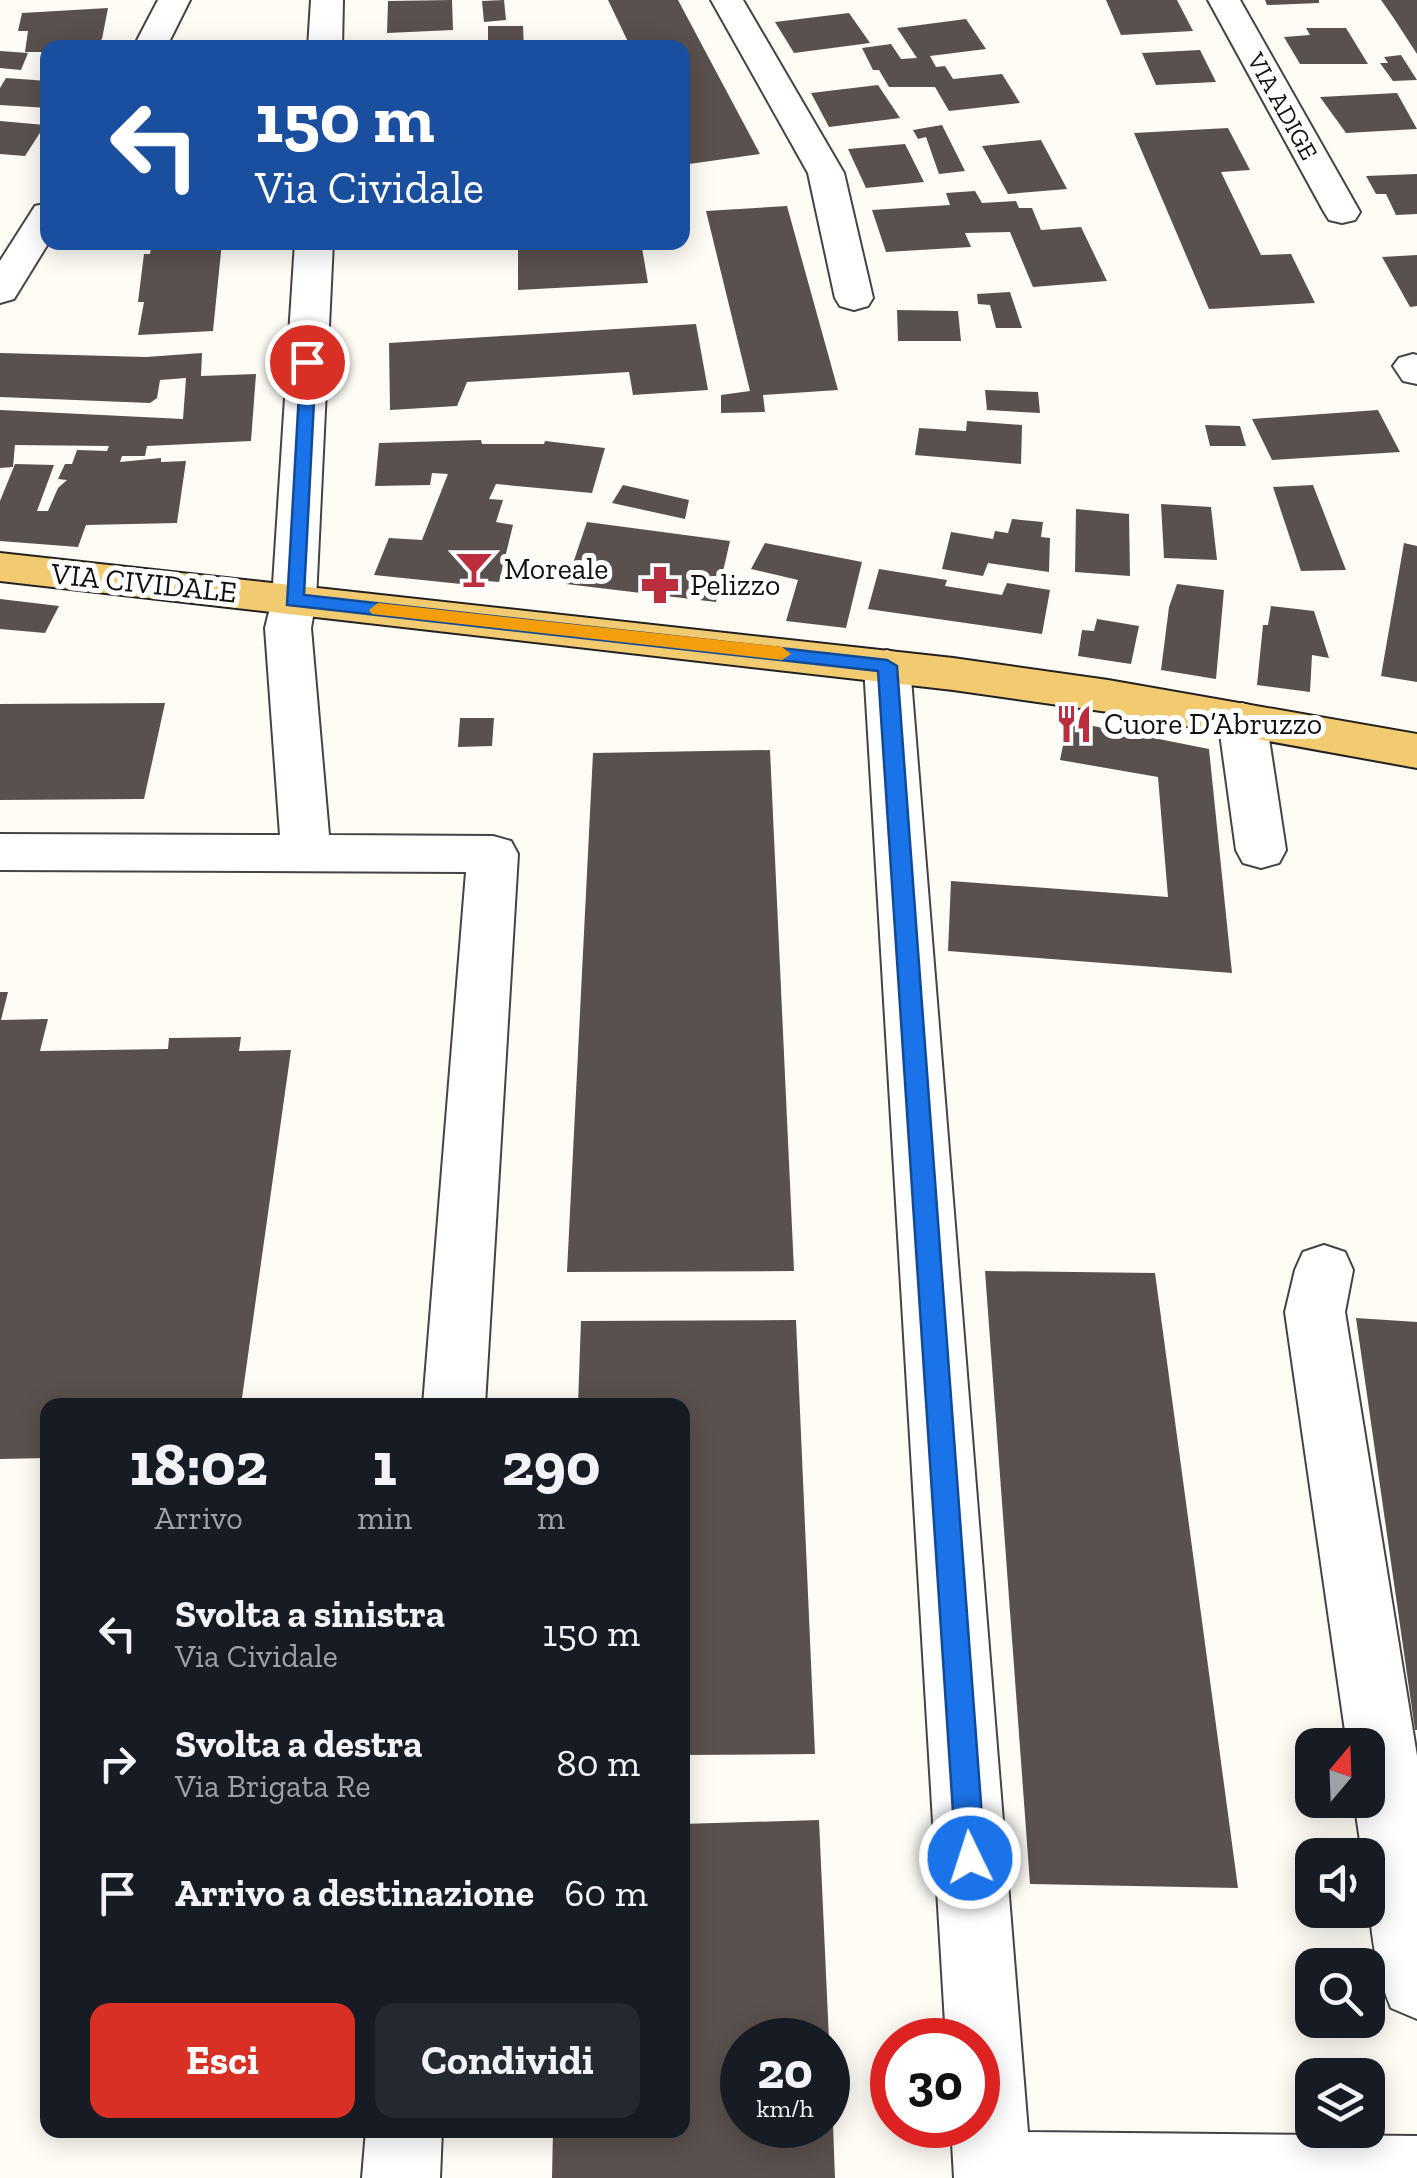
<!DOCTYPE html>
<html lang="it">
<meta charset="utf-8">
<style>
:root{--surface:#171b24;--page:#242831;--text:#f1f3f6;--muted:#9ea1a6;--accent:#d93025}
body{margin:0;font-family:"Zilla Slab",serif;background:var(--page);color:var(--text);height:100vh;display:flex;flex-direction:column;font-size:38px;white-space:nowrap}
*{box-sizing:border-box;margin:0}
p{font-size:32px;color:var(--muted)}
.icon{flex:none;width:55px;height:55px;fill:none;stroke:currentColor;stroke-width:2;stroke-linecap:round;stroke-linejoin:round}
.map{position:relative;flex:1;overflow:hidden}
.panel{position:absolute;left:40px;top:1398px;width:650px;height:740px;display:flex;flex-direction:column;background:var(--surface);border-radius:20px;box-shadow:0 5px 25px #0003}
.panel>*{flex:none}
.guide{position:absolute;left:40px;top:40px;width:650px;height:210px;border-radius:20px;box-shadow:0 5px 25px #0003;background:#1a4fa0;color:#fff;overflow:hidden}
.needle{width:65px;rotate:19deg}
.tools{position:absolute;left:1295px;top:1728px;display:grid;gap:20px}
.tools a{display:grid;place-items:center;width:90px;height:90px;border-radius:20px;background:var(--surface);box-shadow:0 5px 25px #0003;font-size:50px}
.speed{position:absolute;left:720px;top:2018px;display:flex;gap:20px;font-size:50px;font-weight:700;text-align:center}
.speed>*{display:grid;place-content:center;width:130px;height:130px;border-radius:50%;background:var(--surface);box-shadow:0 5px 25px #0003;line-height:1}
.speed small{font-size:25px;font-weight:400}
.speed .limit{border:15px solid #d22;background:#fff;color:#111}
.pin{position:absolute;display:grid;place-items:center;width:85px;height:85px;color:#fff;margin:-42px;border:5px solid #fff;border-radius:50%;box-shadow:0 2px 10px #0007}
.me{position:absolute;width:110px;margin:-55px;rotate:356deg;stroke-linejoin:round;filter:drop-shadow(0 0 8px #0008)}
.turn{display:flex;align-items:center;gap:35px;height:210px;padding:0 50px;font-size:45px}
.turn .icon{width:130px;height:130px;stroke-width:2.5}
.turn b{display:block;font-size:70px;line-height:85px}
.eta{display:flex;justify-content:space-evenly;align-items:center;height:170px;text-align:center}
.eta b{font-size:60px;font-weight:700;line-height:70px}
.button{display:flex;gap:20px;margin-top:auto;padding:20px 50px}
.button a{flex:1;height:115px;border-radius:20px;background:var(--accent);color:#fff;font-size:40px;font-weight:700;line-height:115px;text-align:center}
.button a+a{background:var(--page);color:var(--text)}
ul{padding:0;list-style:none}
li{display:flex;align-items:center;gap:30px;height:130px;padding:0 50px}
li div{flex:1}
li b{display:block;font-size:38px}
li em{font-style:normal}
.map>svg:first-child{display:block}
.building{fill:#59514d}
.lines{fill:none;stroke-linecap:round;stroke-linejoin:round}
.minor-casing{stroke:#444;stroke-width:4}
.major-casing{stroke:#222;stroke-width:4}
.minor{fill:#fff;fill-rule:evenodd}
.major{fill:#f2cb71;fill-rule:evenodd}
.route{fill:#1a73e8;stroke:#114b97;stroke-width:2.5}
.slow{fill:#f59e0b}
.labels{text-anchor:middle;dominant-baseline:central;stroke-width:10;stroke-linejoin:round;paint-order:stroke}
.far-street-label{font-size:25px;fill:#111;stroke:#fff}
.poi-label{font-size:30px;fill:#111;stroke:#fff;text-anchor:start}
.street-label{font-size:30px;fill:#111;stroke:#fff}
</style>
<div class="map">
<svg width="1417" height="2178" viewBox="0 0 1417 2178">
<rect width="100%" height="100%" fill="#fefcf5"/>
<g class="building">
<polygon points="452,0 453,30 387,33 388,1"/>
<polygon points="504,0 506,20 484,22 482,1"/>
<polygon points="608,0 678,0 760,154 689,164 682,152 682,48 631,48"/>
<polygon points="1106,0 1177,0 1193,31 1121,35"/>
<polygon points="1265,0 1319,0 1319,3 1267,5"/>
<polygon points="1381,0 1417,0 1417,54 1393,17"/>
<polygon points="108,8 102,39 91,48 48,48 48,52 25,52 28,31 18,31 22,13"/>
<polygon points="849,13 870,43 794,53 775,22"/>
<polygon points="966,19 986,49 930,56 936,67 945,66 953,79 1002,74 1020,103 949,111 935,87 889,87 879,70 873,70 862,48 891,44 901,59 917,58 897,28"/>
<polygon points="488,26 523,26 524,48 488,48"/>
<polygon points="1306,28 1346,28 1368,64 1300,64 1284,37 1310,35"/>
<polygon points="1200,50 1216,82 1156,85 1142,53"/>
<polygon points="0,51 28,53 21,70 0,68"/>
<polygon points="1401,55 1417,80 1393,81 1380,63 1388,63 1384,57"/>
<polygon points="6,78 48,81 48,108 0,105 0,88"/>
<polygon points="878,85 900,118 829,127 811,93"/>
<polygon points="1397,93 1417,129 1346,133 1320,97"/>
<polygon points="0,121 45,125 25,156 0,154"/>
<polygon points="942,125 965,171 939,174 926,137 918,139 913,130"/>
<polygon points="1228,128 1250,170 1221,172 1261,255 1291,254 1315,303 1209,309 1134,133"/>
<polygon points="1041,140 1067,189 1008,194 982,146"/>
<polygon points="905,144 924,182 866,188 848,149"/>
<polygon points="1417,174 1417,214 1396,215 1386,194 1376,194 1366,176"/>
<polygon points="975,191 982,203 1016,201 1019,208 1032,208 1041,230 1081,227 1107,281 1033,287 1010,232 965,233 971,247 886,252 872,210 950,205 946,193"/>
<polygon points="787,206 838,390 763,395 765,412 721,413 721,395 750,391 706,211"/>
<polygon points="152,242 222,242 213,331 138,335 144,302 138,302 144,254 150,254"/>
<polygon points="397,242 479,242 479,246 397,250"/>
<polygon points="593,242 641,242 648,283 518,290 518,247"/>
<polygon points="1417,255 1417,306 1410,307 1382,257"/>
<polygon points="1010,292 1022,328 996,328 990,305 978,304 977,294"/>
<polygon points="897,310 958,311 961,341 898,341"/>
<polygon points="696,324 708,390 633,395 629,372 467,382 457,406 390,410 389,343"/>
<polygon points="0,353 146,357 202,353 201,376 256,374 251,441 147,446 145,456 122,456 120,462 161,458 161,462 186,461 177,523 86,525 78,547 0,541 0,501 15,464 54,465 37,511 48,511 58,488 67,480 58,479 65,464 72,464 77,450 107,451 109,446 15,445 13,467 0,468 0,410 183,419 186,378 160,380 157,398 150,403 0,397"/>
<polygon points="985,390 1038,392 1040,413 987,410"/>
<polygon points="1378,410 1400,452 1272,460 1252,419"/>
<polygon points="967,421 1022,425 1021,464 915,455 919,428 966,431"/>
<polygon points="1205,425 1240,426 1246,446 1210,446"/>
<polygon points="481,440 482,444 544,444 545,441 605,448 592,493 496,484 489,499 503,500 496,522 513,525 499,582 463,579 461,584 374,575 389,538 422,540 448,474 432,473 430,485 375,486 379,443"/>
<polygon points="623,485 689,500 685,519 612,503"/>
<polygon points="1313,485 1346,570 1301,571 1273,487"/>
<polygon points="1161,504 1211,507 1217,560 1164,558"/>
<polygon points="1076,509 1129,514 1130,576 1075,572"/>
<polygon points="1012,519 1043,522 1041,537 1050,538 1049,572 988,563 983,576 942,569 951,532 993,539 995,531 1008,533"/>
<polygon points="587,522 730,541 716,602 566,584"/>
<polygon points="765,543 862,562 846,628 786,621 798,580 751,569"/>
<polygon points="1404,543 1417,546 1417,682 1381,676"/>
<polygon points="879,569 947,580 945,586 1002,595 1007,583 1050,590 1042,634 868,609"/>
<polygon points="1177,584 1224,590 1216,679 1161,670 1169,607"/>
<polygon points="0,599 59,606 45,633 0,629"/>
<polygon points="1271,606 1314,611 1329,658 1312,655 1310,692 1257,685 1263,625 1268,625"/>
<polygon points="1097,619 1139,626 1131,664 1078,656 1082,630 1094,631"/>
<polygon points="165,703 144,799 0,800 0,704"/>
<polygon points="460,718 494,718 492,746 458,747"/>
<polygon points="1068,721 1209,749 1232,973 948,951 951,881 1168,897 1158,777 1060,760"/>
<polygon points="770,750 794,1271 567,1272 593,753"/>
<polygon points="0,992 8,992 1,1020 48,1019 40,1051 168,1049 169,1038 241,1037 239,1051 291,1050 241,1405 48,1405 48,1458 0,1459"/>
<polygon points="985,1271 1155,1273 1238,1888 1030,1884"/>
<polygon points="1356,1318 1417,1322 1417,1730 1415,1730"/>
<polygon points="796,1320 815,1754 682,1755 682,1405 578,1405 581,1321"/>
<polygon points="819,1820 829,2040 742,2040 742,2125 828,2125 828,2072 831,2072 835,2178 552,2178 553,2130 682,2130 682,1824"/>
</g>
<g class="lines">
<g class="minor-casing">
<g id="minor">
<polygon points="158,0 190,0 166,48 133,48"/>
<polygon points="311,0 343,0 342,48 308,48"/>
<polygon points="711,0 743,0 844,173 873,298 868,306 854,310 840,306 835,298 808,173"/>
<polygon points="1208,0 1240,0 1360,212 1355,220 1342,223 1329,220 1324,212"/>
<polygon points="48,203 49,242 14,299 0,303 0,261 35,206"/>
<polygon points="295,242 333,242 316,600 311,628 329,835 493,836 511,841 518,854 485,1405 423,1405 466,872 0,870 0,834 280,835 265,628 272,600"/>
<polygon points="1413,354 1417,355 1417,384 1403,381 1393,366 1399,358"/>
<polygon points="887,650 903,655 910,666 1028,2132 1417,2136 1417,2178 954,2178 951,2125 978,2125 978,2040 946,2040 864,666 871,655"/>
<polygon points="1242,703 1259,708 1266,719 1286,850 1279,863 1261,868 1243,863 1236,850 1218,719 1225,708"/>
<path d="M 1324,1245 L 1345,1252 L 1353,1270 L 1345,1312 L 1417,1756 L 1417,2019 L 1391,2008 C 1371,1961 1368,1906 1368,1855 L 1362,1855 L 1354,1800 L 1368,1800 L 1368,1745 L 1347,1745 L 1285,1312 L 1295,1270 L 1303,1252 Z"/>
<polygon points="366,2130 442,2130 440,2178 362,2178"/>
</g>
</g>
<g class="major-casing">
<polygon id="major" points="0,553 953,658 1108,680 1417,734 1417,768 1108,712 953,690 0,581"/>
</g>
<use href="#minor" class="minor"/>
<use href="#major" class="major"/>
</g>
<polygon class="route" points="301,358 316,362 304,595 887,660 897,666 985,1858 981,1868 970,1872 960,1868 956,1858 878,671 287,605"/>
<polygon class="slow" points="378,603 782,647 791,654 782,660 372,614 369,610"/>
<defs>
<g id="bar-bare" transform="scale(3)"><path d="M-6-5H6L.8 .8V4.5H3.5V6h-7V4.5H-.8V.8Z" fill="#bc2d3d" stroke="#fff" stroke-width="2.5" paint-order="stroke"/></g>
<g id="pharmacy-bare" transform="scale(3)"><path d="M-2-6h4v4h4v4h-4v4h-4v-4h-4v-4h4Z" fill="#bc2d3d" stroke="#fff" stroke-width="2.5" paint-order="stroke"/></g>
<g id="restaurant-bare" transform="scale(3)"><path d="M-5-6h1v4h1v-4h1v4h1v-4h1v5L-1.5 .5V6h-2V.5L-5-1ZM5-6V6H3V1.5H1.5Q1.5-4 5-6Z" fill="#bc2d3d" stroke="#fff" stroke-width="2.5" paint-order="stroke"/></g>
</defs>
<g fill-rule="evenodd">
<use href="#bar-bare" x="474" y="569"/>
<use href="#pharmacy-bare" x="660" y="585"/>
<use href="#restaurant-bare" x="1074" y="724"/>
</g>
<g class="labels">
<g class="far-street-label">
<text transform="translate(1283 106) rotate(61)">VIA ADIGE</text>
</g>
<g class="poi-label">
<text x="504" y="569">Moreale</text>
<text x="690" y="585">Pelizzo</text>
<text x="1104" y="724">Cuore D’Abruzzo</text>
</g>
<g class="street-label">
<text transform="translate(144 583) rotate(6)">VIA CIVIDALE</text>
</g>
</g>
</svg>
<div class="tools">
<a><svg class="needle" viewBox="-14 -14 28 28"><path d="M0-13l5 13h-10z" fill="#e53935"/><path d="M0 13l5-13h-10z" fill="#9ea1a6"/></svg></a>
<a><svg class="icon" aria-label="sound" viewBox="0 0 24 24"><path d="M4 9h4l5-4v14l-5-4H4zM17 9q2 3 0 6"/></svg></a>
<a><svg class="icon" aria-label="search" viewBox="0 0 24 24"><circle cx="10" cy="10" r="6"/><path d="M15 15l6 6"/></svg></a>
<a><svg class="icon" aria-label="layers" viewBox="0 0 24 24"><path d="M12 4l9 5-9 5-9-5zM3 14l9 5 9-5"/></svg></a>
</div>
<div class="speed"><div>20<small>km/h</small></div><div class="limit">30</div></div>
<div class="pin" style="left:307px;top:362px;background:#d93025"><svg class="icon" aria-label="arrive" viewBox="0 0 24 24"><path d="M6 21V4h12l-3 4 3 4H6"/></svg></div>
<svg class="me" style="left:970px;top:1858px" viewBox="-20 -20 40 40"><circle r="17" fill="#1a73e8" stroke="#fff" stroke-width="3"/><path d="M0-11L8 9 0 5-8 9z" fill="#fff"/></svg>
<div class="guide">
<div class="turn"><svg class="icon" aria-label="left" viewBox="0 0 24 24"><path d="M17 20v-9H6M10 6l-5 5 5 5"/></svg><div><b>150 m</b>Via Cividale</div></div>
</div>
<section class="panel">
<div class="eta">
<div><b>18:02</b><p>Arrivo</p></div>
<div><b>1</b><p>min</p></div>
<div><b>290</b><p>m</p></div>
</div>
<ul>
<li><svg class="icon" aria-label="left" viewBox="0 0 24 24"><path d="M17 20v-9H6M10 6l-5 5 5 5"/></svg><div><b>Svolta a sinistra</b><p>Via Cividale</p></div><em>150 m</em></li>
<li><svg class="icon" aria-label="right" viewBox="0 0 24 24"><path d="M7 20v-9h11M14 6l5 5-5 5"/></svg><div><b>Svolta a destra</b><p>Via Brigata Re</p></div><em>80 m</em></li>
<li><svg class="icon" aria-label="arrive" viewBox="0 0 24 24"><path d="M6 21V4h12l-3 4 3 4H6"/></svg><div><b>Arrivo a destinazione</b></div><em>60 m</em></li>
</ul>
<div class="button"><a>Esci</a><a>Condividi</a></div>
</section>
</div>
